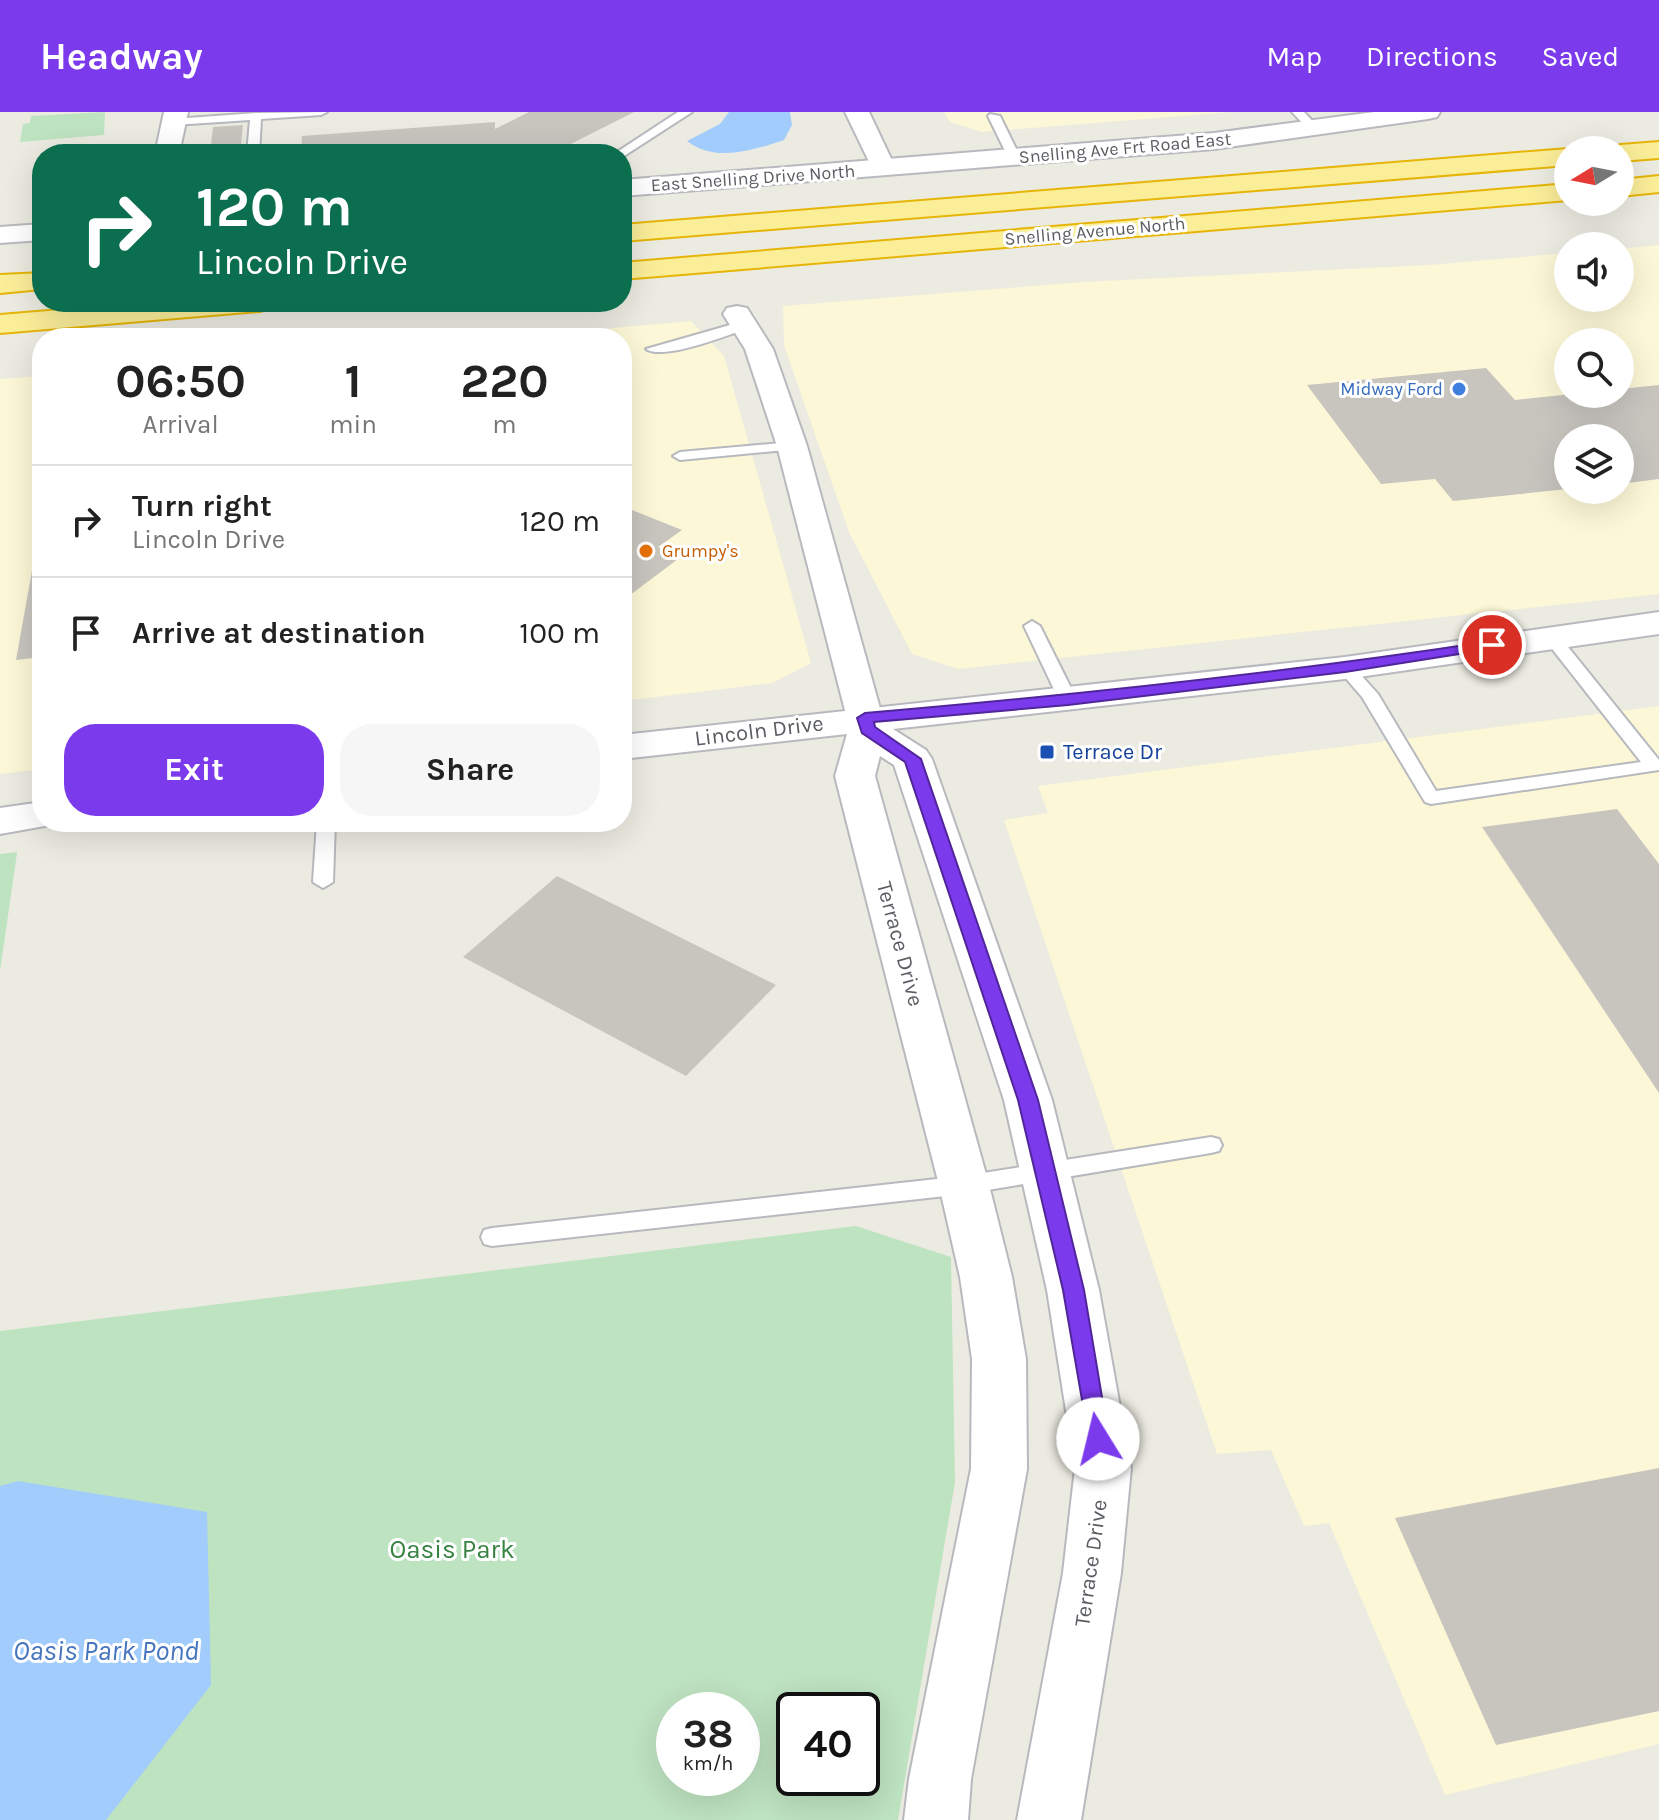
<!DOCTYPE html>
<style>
:root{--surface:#fff;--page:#f6f6f6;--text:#222;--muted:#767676;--line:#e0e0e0;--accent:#7c3aed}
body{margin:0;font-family:Karla,sans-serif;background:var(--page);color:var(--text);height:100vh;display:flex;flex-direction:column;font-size:30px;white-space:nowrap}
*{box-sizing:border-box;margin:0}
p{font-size:26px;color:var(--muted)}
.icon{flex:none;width:44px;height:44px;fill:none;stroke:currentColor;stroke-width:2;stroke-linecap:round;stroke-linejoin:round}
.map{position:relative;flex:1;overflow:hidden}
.panel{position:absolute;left:32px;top:216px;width:600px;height:504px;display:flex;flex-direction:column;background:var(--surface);border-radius:32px;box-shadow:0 8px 32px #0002}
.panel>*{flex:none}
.hud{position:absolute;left:32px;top:32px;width:600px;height:168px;border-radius:32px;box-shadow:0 8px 32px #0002;background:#0b6e4f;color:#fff;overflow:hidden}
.needle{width:52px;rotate:260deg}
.fabs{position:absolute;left:1554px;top:24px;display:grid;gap:16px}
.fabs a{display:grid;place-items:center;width:80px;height:80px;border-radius:50%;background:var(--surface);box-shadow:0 8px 32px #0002;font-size:40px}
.speed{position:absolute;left:656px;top:1580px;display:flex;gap:16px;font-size:40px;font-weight:700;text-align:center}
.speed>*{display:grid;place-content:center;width:104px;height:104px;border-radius:50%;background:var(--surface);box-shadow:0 8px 32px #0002;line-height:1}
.speed small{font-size:20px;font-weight:400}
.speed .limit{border:4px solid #111;border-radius:12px;background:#fff;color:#111}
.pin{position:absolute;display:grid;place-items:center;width:68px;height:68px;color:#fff;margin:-34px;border:4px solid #fff;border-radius:50%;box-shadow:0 2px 8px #0007}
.me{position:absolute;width:88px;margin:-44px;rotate:351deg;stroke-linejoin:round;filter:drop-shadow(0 0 6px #0008)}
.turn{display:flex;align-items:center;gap:28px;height:168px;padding:0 32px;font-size:36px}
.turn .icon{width:104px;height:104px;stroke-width:2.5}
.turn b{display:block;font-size:56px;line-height:68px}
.eta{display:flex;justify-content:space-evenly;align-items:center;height:136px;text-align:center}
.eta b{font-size:48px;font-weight:700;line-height:56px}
.button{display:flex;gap:16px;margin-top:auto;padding:16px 32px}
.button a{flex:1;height:92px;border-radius:32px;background:var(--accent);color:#fff;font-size:32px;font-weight:700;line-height:92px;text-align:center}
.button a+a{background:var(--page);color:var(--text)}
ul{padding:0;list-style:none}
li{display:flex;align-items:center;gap:24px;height:112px;padding:0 32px;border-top:2px solid var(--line)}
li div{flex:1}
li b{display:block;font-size:30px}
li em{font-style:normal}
header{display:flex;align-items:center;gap:48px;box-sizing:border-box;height:112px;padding:0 40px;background:var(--accent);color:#fff}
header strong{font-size:38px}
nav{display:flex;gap:44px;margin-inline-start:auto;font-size:28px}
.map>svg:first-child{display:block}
.commercial{fill:#fcf7d6;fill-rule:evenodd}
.green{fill:#bee3c1;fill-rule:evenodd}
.water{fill:#a2ccfc}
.building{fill:#c8c5bf}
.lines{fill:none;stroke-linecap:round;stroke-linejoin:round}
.service-casing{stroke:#b7b9be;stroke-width:4}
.minor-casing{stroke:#b7b9be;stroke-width:4}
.tertiary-casing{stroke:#b7b9be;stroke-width:4}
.trunk-casing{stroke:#e6b508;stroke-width:4}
.service{fill:#fff;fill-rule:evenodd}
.minor{fill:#fff;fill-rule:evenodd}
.tertiary{fill:#fff;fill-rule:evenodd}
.trunk{fill:#faee99;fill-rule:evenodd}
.route{fill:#7c3aed;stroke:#51269a;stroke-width:2}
.shop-dot{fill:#3f7fe0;stroke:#fff;stroke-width:3}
.food-dot{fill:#e8710a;stroke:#fff;stroke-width:3}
.transit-dot{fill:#1a4fb4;stroke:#fff;stroke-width:3}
.labels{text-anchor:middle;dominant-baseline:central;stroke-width:6;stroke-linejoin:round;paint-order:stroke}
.far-street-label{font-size:18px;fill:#5a5d62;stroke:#fff}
.far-shop-label{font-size:18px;fill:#366cbe;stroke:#fff;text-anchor:end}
.far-food-label{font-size:18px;fill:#c56008;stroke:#fff;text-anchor:start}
.street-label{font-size:22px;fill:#5a5d62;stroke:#fff}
.transit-label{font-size:22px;fill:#164399;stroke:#fff;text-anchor:start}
.near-park-label{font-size:26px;fill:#378342;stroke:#fff}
.near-water-label{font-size:28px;font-style:italic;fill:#4675be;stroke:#fff}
</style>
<header>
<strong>Headway</strong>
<nav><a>Map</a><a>Directions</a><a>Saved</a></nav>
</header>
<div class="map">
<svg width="1659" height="1708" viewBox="0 0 1659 1708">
<rect width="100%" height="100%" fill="#ecebe1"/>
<g class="commercial">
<polygon points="944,0 1232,0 982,20 950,10"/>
<path d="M 1659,133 L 1659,482 L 958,557 L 912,542 L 849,420 L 784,233 L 783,194 L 1083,170 L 1429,153 L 1568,141 L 1568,186 L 1620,186 L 1620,137 ZM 1568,230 L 1620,230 L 1620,282 L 1568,282 ZM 1568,326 L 1620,326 L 1620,378 L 1568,378 Z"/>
<polygon points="691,209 724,244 811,551 772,571 622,589 622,226 502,226"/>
<polygon points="42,264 42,657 0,662 0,267"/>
<polygon points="1659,594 1659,1632 1445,1683 1329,1411 1304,1414 1271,1338 1217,1342 1004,708 1048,701 1038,674"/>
</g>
<g class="green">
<polygon points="105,0 104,23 20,30 23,12 30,11 31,4"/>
<polygon points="17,740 17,741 0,859 0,742"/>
<path d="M 856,1114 L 951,1145 L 955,1370 L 898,1708 L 0,1708 L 0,1219 ZM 674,1598 L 742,1598 L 742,1666 L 674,1666 ZM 794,1598 L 862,1598 L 862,1666 L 794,1666 Z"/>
</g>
<g class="water">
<path d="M 729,0 L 790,0 L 792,13 L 784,28 C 754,38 715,51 687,29 L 720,12 Z"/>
<polygon points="18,1369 207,1400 211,1573 106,1708 0,1708 0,1374"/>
</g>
<g class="building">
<polygon points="529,0 634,0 553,41 522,32 498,34 498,42 301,42 302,24 495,10 495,17"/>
<polygon points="243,13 240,42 210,42 213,15"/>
<polygon points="1486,256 1515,288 1573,282 1620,282 1620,277 1659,273 1659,367 1620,372 1620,326 1568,326 1568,377 1453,389 1435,367 1381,372 1307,273"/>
<polygon points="622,394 682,418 658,435 682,444 622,489"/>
<polygon points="40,414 42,545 16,548"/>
<polygon points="1617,697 1659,752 1659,981 1482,715"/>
<polygon points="557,764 776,873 686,964 463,845"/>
<polygon points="1659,1356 1659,1599 1496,1633 1395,1406"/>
</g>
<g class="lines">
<g class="service-casing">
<g id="service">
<polygon points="327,0 321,3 261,7 259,42 247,42 250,8 174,13 168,10 174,7 256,1"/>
<polygon points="678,0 692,0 624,44 614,42"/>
<polygon points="1292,0 1304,0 1319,16 1309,18"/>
<polygon points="990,2 1000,4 1021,47 1019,49 1009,47 988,4"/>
<path d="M 744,209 L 751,213 L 749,216 C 727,223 664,249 646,237 Z"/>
<polygon points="792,330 799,334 797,337 680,348 673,344 680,340"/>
<polygon points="1032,509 1040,514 1077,588 1074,592 1068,593 1059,588 1024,514"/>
<polygon points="1550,519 1556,520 1659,648 1659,658 1431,692 1425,690 1362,585 1337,556 1339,552 1351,552 1378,582 1436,679 1641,650 1542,524"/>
<polygon points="317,710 335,710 333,770 323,776 313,770"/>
<polygon points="1211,1025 1219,1027 1222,1033 1219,1039 1211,1041 964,1082 492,1134 484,1132 481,1125 484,1118 492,1116 964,1064"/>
</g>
</g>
<g class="minor-casing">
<g id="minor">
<polygon points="164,0 188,0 179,42 155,42"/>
<polygon points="845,0 869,0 896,57 893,62 875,62"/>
<polygon points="737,194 747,196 773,237 807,334 886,618 881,626 868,629 855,626 850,618 777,334 745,237 723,202 727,196"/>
</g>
</g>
<g class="tertiary-casing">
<g id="tertiary">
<polygon points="1374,0 1440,0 1437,5 1428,7 1214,37 622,84 622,68 1214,21"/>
<polygon points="42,112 42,128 0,131 0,115"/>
<polygon points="1659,500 1659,522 1345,567 893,617 926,638 932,647 1052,988 1099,1178 1131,1356 1121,1461 1081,1708 1017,1708 1063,1461 1075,1356 1047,1178 1004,988 894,653 880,644 875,664 989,1073 1012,1165 1026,1247 1027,1357 971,1667 968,1708 904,1708 909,1667 971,1357 972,1247 960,1165 939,1073 835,664 847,622 622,647 622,623 1345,545"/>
<polygon points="42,690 42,710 58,710 56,712 0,722 0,696"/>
</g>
</g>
<g class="trunk-casing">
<g id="trunk">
<polygon points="1659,30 1659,46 1620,49 1620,38 1609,38 1620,33"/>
<polygon points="1568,37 1571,38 1568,38 1568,53 622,129 622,113"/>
<polygon points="1659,64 1659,80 1620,84 1620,68"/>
<polygon points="1568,72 1568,88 622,167 622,151"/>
<polygon points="42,161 42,177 0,181 0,163"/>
<polygon points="157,190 274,190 270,196 260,199 0,221 0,203"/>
</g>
</g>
<use href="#service" class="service"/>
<use href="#minor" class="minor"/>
<use href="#tertiary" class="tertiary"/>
<use href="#trunk" class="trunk"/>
</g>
<path class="route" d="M 1492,529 L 1499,533 L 1497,536 L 1345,560 L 1068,593 L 874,610 L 875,615 L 921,647 L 1038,988 L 1084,1178 L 1109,1327 L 1106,1334 L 1098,1337 L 1090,1334 L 1063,1178 L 1018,988 L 905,650 L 862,621 L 857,606 L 865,601 C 1075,583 1284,561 1492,529 Z"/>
<circle class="shop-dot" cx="1459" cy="277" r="8"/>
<circle class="food-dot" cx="646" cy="439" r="8"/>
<rect class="transit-dot" x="1039" y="632" width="16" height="16" rx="4"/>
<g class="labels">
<g class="far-street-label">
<text transform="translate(1125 36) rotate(-5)">Snelling Ave Frt Road East</text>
<text transform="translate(753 66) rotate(-4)">East Snelling Drive North</text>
<text transform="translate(1095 119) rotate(-5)">Snelling Avenue North</text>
</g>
<g class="far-shop-label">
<text x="1443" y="277">Midway Ford</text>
</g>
<g class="far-food-label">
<text x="662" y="439">Grumpy's</text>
</g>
<g class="street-label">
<text transform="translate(759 619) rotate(-7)">Lincoln Drive</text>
<text transform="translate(900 832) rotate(75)">Terrace Drive</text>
<text transform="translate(1091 1451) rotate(-82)">Terrace Drive</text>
</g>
<g class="transit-label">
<text x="1063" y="640">Terrace Dr</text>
</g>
<g class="near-park-label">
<text x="452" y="1437">Oasis Park</text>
</g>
<g class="near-water-label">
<text x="106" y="1538">Oasis Park Pond</text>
</g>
</g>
</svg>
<div class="fabs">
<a><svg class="needle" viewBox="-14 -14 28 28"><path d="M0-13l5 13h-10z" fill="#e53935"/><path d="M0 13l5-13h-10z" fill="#767676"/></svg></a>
<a><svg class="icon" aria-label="sound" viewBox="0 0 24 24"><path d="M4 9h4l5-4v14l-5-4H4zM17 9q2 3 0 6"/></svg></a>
<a><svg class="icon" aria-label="search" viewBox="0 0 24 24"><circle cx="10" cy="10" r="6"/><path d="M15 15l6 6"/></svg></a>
<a><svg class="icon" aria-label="layers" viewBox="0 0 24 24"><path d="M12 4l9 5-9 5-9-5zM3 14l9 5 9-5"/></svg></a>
</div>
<div class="speed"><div>38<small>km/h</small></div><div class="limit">40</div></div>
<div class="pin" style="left:1492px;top:533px;background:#d93025"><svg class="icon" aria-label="arrive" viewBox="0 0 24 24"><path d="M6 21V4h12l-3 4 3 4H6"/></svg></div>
<svg class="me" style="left:1098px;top:1327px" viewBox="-20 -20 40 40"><circle r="19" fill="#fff"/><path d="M0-13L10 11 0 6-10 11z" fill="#7c3aed"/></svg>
<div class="hud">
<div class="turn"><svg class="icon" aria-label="right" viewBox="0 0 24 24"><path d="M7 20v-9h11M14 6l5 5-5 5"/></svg><div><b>120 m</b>Lincoln Drive</div></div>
</div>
<section class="panel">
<div class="eta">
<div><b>06:50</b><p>Arrival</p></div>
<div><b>1</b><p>min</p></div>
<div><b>220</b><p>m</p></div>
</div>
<ul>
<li><svg class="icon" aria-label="right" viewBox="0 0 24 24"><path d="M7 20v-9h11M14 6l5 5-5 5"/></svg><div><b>Turn right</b><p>Lincoln Drive</p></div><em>120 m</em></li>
<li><svg class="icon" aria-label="arrive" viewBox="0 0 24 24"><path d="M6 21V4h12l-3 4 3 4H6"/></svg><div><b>Arrive at destination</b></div><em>100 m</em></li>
</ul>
<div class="button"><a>Exit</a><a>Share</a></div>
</section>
</div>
